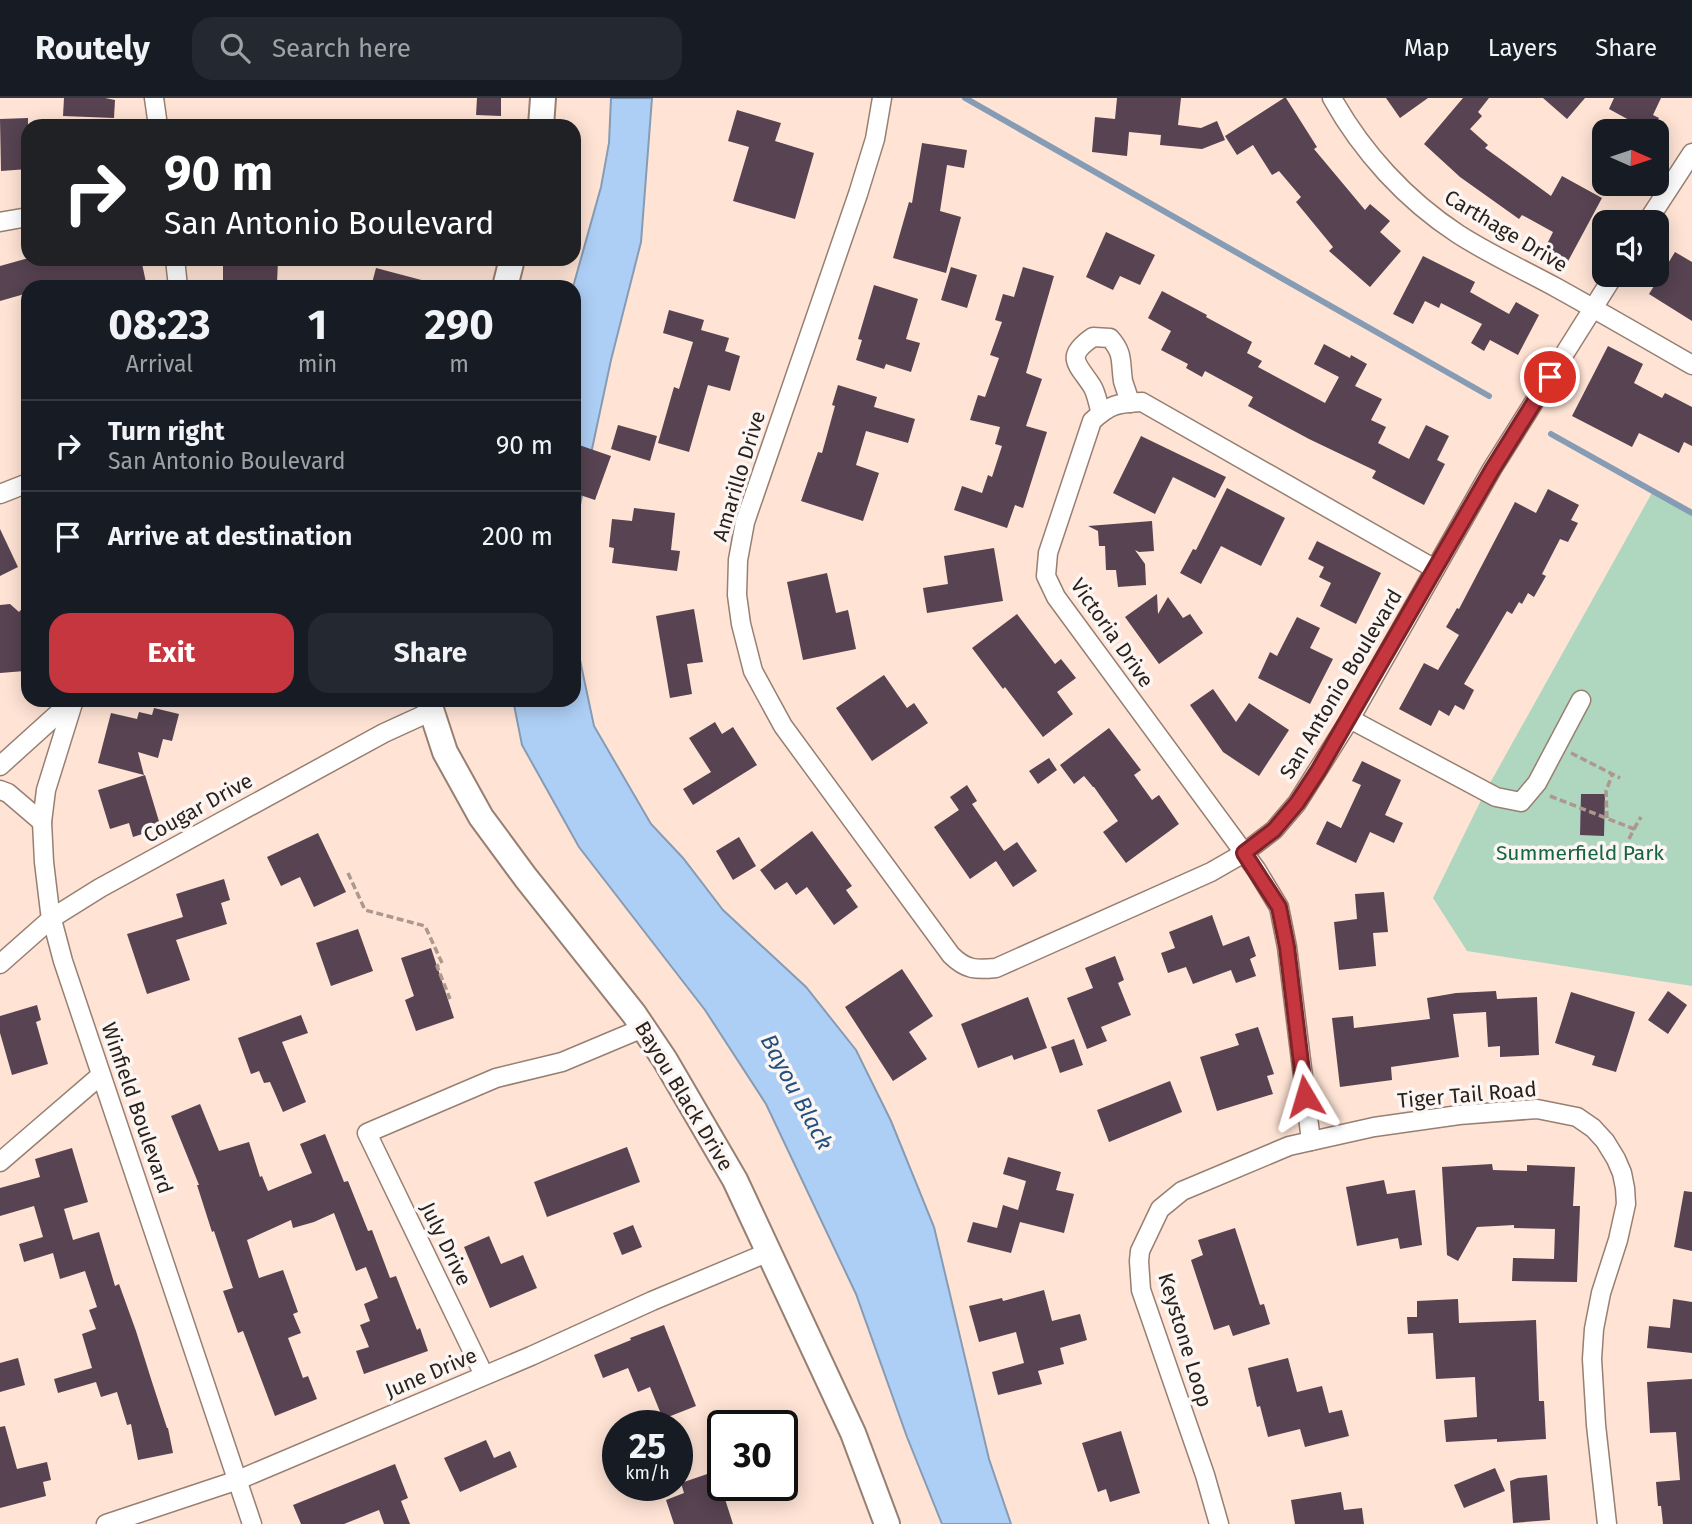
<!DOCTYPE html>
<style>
:root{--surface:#171b24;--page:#242831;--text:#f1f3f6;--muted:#9ea1a6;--line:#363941;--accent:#c5363f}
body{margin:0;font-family:"Fira Sans",sans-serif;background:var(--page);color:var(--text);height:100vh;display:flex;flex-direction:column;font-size:26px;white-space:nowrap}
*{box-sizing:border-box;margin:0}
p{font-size:23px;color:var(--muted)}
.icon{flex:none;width:38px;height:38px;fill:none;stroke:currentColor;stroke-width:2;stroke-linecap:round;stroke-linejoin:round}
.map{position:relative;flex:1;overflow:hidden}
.panel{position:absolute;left:21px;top:182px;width:560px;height:427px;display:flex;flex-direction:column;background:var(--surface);border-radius:21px;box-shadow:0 4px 18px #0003}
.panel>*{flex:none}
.banner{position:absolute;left:21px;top:21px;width:560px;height:147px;border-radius:21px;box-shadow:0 4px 18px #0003;background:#202124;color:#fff;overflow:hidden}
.needle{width:46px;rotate:93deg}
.controls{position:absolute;left:1592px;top:21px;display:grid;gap:14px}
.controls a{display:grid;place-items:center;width:77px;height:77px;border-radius:14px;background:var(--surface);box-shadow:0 4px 18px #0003;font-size:35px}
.speed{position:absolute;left:602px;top:1312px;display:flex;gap:14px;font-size:35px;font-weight:700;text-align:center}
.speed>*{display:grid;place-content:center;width:91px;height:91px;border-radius:50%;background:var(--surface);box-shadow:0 4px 18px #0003;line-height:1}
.speed small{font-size:18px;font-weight:400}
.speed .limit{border:4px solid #111;border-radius:10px;background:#fff;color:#111}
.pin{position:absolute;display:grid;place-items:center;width:60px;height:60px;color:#fff;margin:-30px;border:4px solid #fff;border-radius:50%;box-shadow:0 2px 7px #0007}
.me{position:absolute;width:77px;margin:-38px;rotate:353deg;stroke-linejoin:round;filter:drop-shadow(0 0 5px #0008)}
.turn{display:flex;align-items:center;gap:24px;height:147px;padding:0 28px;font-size:32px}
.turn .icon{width:91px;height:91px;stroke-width:2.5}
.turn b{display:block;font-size:49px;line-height:60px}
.eta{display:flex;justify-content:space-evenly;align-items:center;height:119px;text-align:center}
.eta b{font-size:42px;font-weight:700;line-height:49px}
.cta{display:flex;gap:14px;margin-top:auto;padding:14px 28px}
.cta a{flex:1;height:80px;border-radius:21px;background:var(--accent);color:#fff;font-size:28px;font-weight:700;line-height:80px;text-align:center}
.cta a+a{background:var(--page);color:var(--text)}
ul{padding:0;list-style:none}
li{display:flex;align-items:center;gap:21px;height:91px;padding:0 28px;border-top:2px solid var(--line)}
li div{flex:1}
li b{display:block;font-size:26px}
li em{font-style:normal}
header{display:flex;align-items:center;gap:42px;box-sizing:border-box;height:98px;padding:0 35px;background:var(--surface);border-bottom:2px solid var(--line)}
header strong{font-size:33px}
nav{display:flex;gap:38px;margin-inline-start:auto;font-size:24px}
.search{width:490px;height:63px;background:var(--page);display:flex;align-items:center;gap:18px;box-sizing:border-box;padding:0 24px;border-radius:21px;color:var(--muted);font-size:26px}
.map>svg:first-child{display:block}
.green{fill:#afd6bf}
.water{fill:#aecff5;stroke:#869bb4;stroke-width:2}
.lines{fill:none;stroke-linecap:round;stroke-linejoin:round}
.stream{stroke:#869bb4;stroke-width:6}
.building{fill:#574352}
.street-casing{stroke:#977f72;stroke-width:21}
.secondary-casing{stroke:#977f72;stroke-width:28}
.path{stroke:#ac988d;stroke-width:3.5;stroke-dasharray:7 3.5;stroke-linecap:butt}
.street{stroke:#fff;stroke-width:18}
.secondary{stroke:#fff;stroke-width:24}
.route-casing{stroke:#802329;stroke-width:18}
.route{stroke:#c5363f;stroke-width:12}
.labels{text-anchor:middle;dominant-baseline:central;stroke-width:7;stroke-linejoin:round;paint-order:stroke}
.street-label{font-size:21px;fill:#2a211b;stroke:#fbf6f3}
.park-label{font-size:21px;fill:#156442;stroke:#fbf6f3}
.water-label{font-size:23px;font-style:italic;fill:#224f7f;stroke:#fbf6f3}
</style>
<header>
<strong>Routely</strong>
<div class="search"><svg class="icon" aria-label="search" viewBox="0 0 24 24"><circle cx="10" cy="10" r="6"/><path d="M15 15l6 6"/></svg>Search here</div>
<nav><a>Map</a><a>Layers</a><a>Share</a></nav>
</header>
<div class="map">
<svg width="1692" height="1426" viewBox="0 0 1692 1426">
<rect width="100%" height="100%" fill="#ffe4d5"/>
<polygon class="green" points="1653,393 1692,416 1692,888 1467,853 1433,800 1485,694"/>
<g class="water">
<polygon points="611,0 652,0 641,144 611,262 576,426 574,471 574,189 573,189 601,89 609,45"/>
<polygon points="574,534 594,628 651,726 683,760 723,812 806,889 856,952 891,1023 934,1129 989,1361 1011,1426 942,1426 907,1339 856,1196 766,1006 705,912 579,749 522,647 513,602 574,602"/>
</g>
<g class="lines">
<g class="stream">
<polyline points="965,0 1489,298"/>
<polyline points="1551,336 1692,415"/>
</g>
</g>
<g class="building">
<polygon points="64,0 105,0 115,2 114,20 63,18"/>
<polygon points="477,0 501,0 501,18 476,17"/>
<polygon points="1117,0 1181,0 1178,27 1201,30 1217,23 1225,42 1202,51 1160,47 1161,37 1129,34 1127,58 1092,54 1095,19 1115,21"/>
<polygon points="1284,0 1286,0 1317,49 1314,51 1365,112 1370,106 1390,123 1380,134 1401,153 1370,189 1329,153 1333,149 1296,104 1301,99 1279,73 1272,77 1253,47 1237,57 1225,38"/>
<polygon points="1386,0 1428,0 1400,20"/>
<polygon points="1463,0 1489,0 1478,14 1482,18 1470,31 1488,47 1485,50 1551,98 1562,78 1602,100 1566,167 1543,154 1553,134 1522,117 1519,121 1460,79 1424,46"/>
<polygon points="1543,0 1585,0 1567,21"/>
<polygon points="1614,0 1661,0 1653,17 1659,20 1652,33 1626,33 1631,23 1609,11"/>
<polygon points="737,12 781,25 775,43 814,55 795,121 733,103 749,49 728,43"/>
<polygon points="28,20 28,71 1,73 0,21"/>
<polygon points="922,45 967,52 964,70 947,67 940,113 961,119 946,175 893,160 909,104 912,105"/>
<polygon points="1106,134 1155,157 1140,187 1120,178 1113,192 1086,179"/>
<polygon points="1675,154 1692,164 1692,223 1649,196"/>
<polygon points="1423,158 1475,184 1470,194 1509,216 1516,204 1539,217 1518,257 1490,242 1484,253 1471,245 1482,226 1441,205 1439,210 1425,203 1413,226 1393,216"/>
<polygon points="25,161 141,161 147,189 28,189 28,195 0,203 0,168"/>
<polygon points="223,162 278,163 277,185 257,185 257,189 223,189"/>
<polygon points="951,169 977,177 967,210 941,202"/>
<polygon points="1023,169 1054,178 1026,275 1042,281 1026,328 1047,334 1023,410 1015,407 1007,430 954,412 962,388 982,395 988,377 992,379 1002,348 995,346 1000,329 970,322 978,297 985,299 999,260 990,257 1002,224 995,222 1003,196 1014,199"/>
<polygon points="376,170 429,184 428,189 371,189"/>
<polygon points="874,187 918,201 906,241 920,245 911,274 886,266 884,271 856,262 862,242 858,241"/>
<polygon points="1162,193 1207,217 1206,219 1252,244 1247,255 1262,263 1258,269 1325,305 1339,279 1314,266 1324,246 1350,260 1351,257 1367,266 1355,288 1382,301 1371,322 1386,329 1378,345 1409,361 1426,327 1449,338 1437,362 1445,366 1424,407 1372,380 1376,373 1309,341 1248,308 1253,299 1205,273 1202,279 1186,270 1188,266 1161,252 1171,233 1148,220"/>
<polygon points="669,212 704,222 701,232 729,240 725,253 740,258 730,293 708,287 689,354 658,345 674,289 679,291 693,244 663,235"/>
<polygon points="1608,248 1643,266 1634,285 1662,300 1665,295 1692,309 1692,348 1684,344 1679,355 1639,335 1632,349 1572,318"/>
<polygon points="838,287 877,299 874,309 915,321 908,345 866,333 856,367 879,375 863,423 801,403 818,354 822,355 835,308 832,307"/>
<polygon points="618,327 657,338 650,363 611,351"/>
<polygon points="1141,338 1226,379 1215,400 1173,379 1155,416 1113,395"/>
<polygon points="579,347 611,358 595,402 574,395 574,361"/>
<polygon points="1227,390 1285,420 1261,468 1221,448 1201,486 1180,475 1193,451 1196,452"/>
<polygon points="1548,391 1579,407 1571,422 1578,425 1568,444 1560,441 1542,476 1546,478 1534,499 1528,495 1522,506 1519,504 1512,516 1507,513 1464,586 1474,592 1464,612 1455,607 1449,618 1439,612 1431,628 1399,611 1424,565 1438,572 1459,537 1446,529 1457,510 1459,511 1515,404 1536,415"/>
<polygon points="634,410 675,415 671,452 680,453 677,473 612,465 614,450 609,449 612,421 632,423"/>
<polygon points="1152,423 1154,453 1139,454 1135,452 1145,466 1146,487 1118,489 1116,472 1106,472 1105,448 1099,448 1098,433 1088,428"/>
<polygon points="0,431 18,469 0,478"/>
<polygon points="1317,443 1381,475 1356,526 1320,508 1331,485 1319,479 1324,469 1308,461"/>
<polygon points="994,450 1003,503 927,515 923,490 948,486 944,458"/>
<polygon points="827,475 836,515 848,512 856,551 803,562 787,484"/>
<polygon points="1157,496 1158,516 1168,499 1183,520 1190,516 1203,535 1159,566 1125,519"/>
<polygon points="28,504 28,537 23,542 25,573 0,575 0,507 10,506 19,514"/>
<polygon points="694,511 703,564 687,566 692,596 670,600 656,518"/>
<polygon points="1017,516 1055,566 1061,561 1076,580 1057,594 1073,616 1043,639 1005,589 1003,591 972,550"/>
<polygon points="1297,519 1320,530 1310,550 1333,561 1310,606 1258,580 1270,554 1277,558"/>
<polygon points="884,577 907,610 914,605 928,625 872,663 836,610"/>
<polygon points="1213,591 1236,624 1249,605 1289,632 1259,678 1223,654 1190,607"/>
<polygon points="154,610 179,616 172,643 163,641 158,660 138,654 144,677 98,665 111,615 137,621 139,614 152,617"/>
<polygon points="715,624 722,636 733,629 757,667 693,707 683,691 711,674 689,640"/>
<polygon points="1109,630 1141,672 1134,677 1152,702 1159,697 1179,726 1126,765 1103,734 1118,723 1094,689 1093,689 1084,678 1074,686 1060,667"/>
<polygon points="1049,660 1057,672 1038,686 1029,673"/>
<polygon points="1362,663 1401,682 1385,717 1403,725 1394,745 1370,734 1356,765 1316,746 1327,723 1341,730 1361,687 1352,683"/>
<polygon points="145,677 161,730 133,739 129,725 110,731 98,692"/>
<polygon points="967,687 977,703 972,706 1004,753 1017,744 1037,773 1013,789 996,763 970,781 934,729 959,712 950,699"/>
<polygon points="1581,696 1605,696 1604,738 1580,737"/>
<polygon points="812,733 852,788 846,792 858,809 834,827 807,789 796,797 787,784 775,792 760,772"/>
<polygon points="318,735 346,794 314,809 300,779 281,788 267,759"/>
<polygon points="739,739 756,768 733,782 716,753"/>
<polygon points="224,781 230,802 221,805 227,826 176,842 190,882 147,896 127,836 183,819 176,796"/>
<polygon points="1384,794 1388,834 1373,835 1376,868 1339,872 1334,824 1357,821 1355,796"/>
<polygon points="1212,817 1223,848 1249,838 1256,858 1250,861 1256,878 1236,885 1231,872 1193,886 1186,869 1168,875 1161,855 1175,850 1169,834"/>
<polygon points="358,831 373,873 331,888 316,845"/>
<polygon points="431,850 454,920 416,933 405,902 414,898 401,860"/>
<polygon points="1115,858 1124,882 1118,885 1131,917 1101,929 1107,943 1087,951 1067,900 1093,890 1085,870"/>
<polygon points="902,871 933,918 909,934 927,961 893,983 845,909"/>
<polygon points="1496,893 1497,901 1537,899 1539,957 1500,959 1500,948 1488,949 1486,914 1453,916 1459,959 1391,969 1392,982 1340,989 1332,920 1353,918 1354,930 1430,921 1427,900 1456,895"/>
<polygon points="1668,893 1687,907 1668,936 1648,922"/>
<polygon points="1571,894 1635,914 1616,974 1592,967 1595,958 1555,945"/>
<polygon points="1028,899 1047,950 1014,962 1012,957 978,970 961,926"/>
<polygon points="37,907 41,922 36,924 48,966 12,977 0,935 0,918"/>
<polygon points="301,917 308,935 282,944 306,1004 283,1014 270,984 264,985 259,973 251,976 238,940"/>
<polygon points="1258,929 1274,976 1267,978 1273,996 1217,1013 1200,959 1239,947 1235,936"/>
<polygon points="1074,941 1083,967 1060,975 1051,949"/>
<polygon points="1170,983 1182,1014 1109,1044 1097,1012"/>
<polygon points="200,1006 219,1053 249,1044 260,1079 262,1078 268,1093 312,1075 300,1046 325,1036 344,1084 348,1083 368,1133 372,1132 390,1180 396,1178 417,1232 420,1230 428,1253 364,1276 356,1253 369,1249 360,1227 370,1223 364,1206 378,1200 366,1169 356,1173 334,1115 314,1124 293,1130 291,1122 247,1142 259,1180 283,1172 298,1214 293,1216 301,1235 288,1240 303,1280 308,1278 317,1301 275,1318 243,1233 238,1235 223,1193 233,1190 214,1133 212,1134 197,1087 199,1087 171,1018"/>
<polygon points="627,1049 640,1084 547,1119 534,1084"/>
<polygon points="72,1050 88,1104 64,1111 73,1142 99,1134 115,1188 119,1186 136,1233 152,1284 167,1330 168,1330 173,1355 138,1362 131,1326 127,1327 117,1294 101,1299 96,1284 58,1295 54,1281 92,1270 82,1236 96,1231 89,1212 97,1209 85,1173 60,1181 53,1155 24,1164 19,1146 43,1139 34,1108 0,1118 0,1090 40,1079 35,1061"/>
<polygon points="1008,1059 1061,1074 1056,1092 1074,1096 1064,1135 1020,1124 1011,1155 967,1144 973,1124 997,1130 1003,1107 1018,1112 1026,1083 1003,1076"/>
<polygon points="1492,1066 1493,1072 1527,1073 1527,1067 1575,1069 1573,1108 1580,1108 1577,1184 1512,1183 1513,1160 1554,1161 1555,1131 1514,1130 1514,1127 1477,1129 1458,1163 1447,1157 1442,1069"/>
<polygon points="1384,1082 1387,1096 1415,1092 1422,1147 1400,1151 1398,1140 1357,1148 1346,1089"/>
<polygon points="1684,1093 1692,1094 1692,1153 1674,1149"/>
<polygon points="633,1127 642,1149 622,1157 613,1135"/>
<polygon points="1235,1130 1260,1207 1264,1206 1270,1226 1233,1238 1229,1227 1214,1232 1191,1162 1203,1157 1198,1142"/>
<polygon points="489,1138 501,1166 523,1157 537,1190 490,1210 464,1149"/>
<polygon points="1044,1192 1052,1223 1080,1216 1087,1242 1060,1250 1064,1266 1038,1273 1042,1286 998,1297 992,1274 1024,1265 1016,1234 979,1244 969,1208 1002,1200 1003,1203"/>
<polygon points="1458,1201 1459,1225 1536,1222 1539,1303 1544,1303 1546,1341 1497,1344 1497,1341 1446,1344 1444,1322 1477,1319 1475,1279 1436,1281 1433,1235 1408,1236 1407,1219 1417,1219 1417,1203"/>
<polygon points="1673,1201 1692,1204 1692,1255 1647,1250 1649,1228 1670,1230"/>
<polygon points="664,1227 696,1308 663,1321 650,1289 638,1294 628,1270 603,1280 594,1257 631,1242 630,1240"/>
<polygon points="18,1260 25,1287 0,1294 0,1265"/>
<polygon points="1288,1260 1297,1294 1322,1288 1329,1315 1342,1312 1349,1338 1305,1349 1300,1331 1268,1339 1260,1308 1257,1309 1248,1270"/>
<polygon points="1692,1281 1692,1426 1663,1426 1661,1408 1658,1408 1656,1384 1680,1382 1676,1334 1650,1335 1647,1284"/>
<polygon points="5,1328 17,1371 47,1364 51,1382 43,1384 46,1398 0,1410 0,1329"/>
<polygon points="1121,1333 1140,1395 1110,1404 1106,1391 1098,1394 1082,1345"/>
<polygon points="486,1342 494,1360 510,1353 517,1369 460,1394 444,1360"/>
<polygon points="395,1366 408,1400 401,1403 410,1426 384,1426 379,1412 344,1426 301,1426 293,1407"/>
<polygon points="1495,1370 1505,1393 1464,1410 1454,1387"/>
<polygon points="716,1373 733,1426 674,1426 666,1402 684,1395 681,1385"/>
<polygon points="1547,1377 1550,1422 1513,1425 1510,1383 1518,1380"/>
<polygon points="1341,1394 1344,1412 1362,1410 1364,1426 1295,1426 1291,1402"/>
</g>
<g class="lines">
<g class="street-casing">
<g id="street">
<polyline points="154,0 158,28"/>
<path d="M 882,0 L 875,41 L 858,96 L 745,424 L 738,462 L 737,497 L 741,526 L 753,573 L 783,628 L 951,857 C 966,872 976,872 996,870 L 1211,774 L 1244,755 L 1274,732 L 1297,705 L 1350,621 L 1492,371 L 1614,177"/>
<path d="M 1332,0 C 1362,54 1406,102 1458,136 C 1489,156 1524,172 1557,190 C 1602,215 1647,241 1692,267"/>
<polyline points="0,124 28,119"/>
<polyline points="1647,124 1692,55"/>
<polyline points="175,161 178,189"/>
<path d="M 1101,315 C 1098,307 1097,296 1092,288 C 1077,265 1064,259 1093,239 L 1110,240 C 1124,256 1120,263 1123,283 C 1125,290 1128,297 1130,305"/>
<polyline points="0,396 28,385"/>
<polyline points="74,602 46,692 42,724 44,764 50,814 63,863 252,1426"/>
<polyline points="1350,621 1496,699 1521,704 1537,685 1581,602"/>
<polyline points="0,668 73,602"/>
<polyline points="0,692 8,695 42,724"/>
<polyline points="0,866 52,820 100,790 384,635 430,614"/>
<path d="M 1311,1043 L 1287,849 L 1279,809 L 1256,771 L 1056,499 L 1046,478 L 1048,455 L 1092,323 C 1110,306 1118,305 1142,304 L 1435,471"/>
<polyline points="0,1064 101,977"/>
<polyline points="484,1277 367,1035 496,980 562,964 643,930"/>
<polyline points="106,1426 238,1382 531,1258 652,1203 769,1154"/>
<polyline points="1219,1426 1205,1377 1141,1192 1139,1163 1140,1153 1160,1111 1182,1093 1289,1048 1374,1029 1459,1017 1537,1011 1577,1019 1593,1030 1605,1043 1616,1061 1622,1075 1625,1090 1626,1106 1618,1142 1601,1195 1594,1231 1592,1261 1596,1327 1607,1426"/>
</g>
</g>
<g class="secondary-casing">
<g id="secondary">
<polyline points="541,28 543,0"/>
<polyline points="505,189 512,161"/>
<polyline points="428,602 445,654 481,719 526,780 634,916 665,962 735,1082 853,1335 887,1426"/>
</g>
</g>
<g class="path">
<polyline points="1571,655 1620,680"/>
<polyline points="1550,698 1634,731 1625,749"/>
<polyline points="1607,720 1606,693 1612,677"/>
<polyline points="1634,731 1641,719"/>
<polyline points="348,775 365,812 425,828 442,865 437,868 450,901"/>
</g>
<use href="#street" class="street"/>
<use href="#secondary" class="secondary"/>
</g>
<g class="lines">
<g class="route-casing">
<polyline id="route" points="1305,998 1287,849 1279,809 1244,755 1274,732 1297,705 1318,673 1492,372 1550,279"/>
</g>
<use href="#route" class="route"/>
</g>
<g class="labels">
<g class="street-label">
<text transform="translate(1506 133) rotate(31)">Carthage Drive</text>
<text transform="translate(739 378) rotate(-73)">Amarillo Drive</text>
<text transform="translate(1112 535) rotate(55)">Victoria Drive</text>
<text transform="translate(1341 586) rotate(-59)">San Antonio Boulevard</text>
<text transform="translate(198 710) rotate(-29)">Cougar Drive</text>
<text transform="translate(1467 997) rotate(-5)">Tiger Tail Road</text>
<text transform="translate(684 998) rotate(59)">Bayou Black Drive</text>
<text transform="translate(137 1010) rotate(71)">Winfield Boulevard</text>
<text transform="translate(446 1146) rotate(64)">July Drive</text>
<text transform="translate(1185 1242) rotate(73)">Keystone Loop</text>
<text transform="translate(431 1275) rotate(-23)">June Drive</text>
</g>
<g class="park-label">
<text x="1580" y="755">Summerfield Park</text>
</g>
<g class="water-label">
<text transform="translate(797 994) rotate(62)">Bayou Black</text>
</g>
</g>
</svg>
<div class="controls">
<a><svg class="needle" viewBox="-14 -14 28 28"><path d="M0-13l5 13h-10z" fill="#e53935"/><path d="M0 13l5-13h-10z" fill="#9ea1a6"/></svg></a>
<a><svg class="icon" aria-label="sound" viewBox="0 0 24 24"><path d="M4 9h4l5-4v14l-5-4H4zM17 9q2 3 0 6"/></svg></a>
</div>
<div class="speed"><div>25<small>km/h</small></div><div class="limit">30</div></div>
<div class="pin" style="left:1550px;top:279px;background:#d93025"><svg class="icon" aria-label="arrive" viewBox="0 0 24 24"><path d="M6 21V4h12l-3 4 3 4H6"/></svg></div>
<svg class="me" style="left:1305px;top:998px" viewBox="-20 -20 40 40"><path d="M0-17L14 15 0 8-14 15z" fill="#c5363f" stroke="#fff" stroke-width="4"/></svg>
<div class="banner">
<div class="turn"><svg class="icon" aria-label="right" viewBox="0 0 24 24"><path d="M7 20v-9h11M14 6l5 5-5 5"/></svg><div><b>90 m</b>San Antonio Boulevard</div></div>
</div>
<section class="panel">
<div class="eta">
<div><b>08:23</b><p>Arrival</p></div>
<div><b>1</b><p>min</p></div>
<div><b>290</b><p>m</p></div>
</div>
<ul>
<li><svg class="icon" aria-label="right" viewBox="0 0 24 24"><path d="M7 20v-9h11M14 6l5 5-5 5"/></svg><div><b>Turn right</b><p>San Antonio Boulevard</p></div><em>90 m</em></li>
<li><svg class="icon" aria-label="arrive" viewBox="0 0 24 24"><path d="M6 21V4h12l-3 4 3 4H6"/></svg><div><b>Arrive at destination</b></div><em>200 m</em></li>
</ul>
<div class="cta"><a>Exit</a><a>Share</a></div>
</section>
</div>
